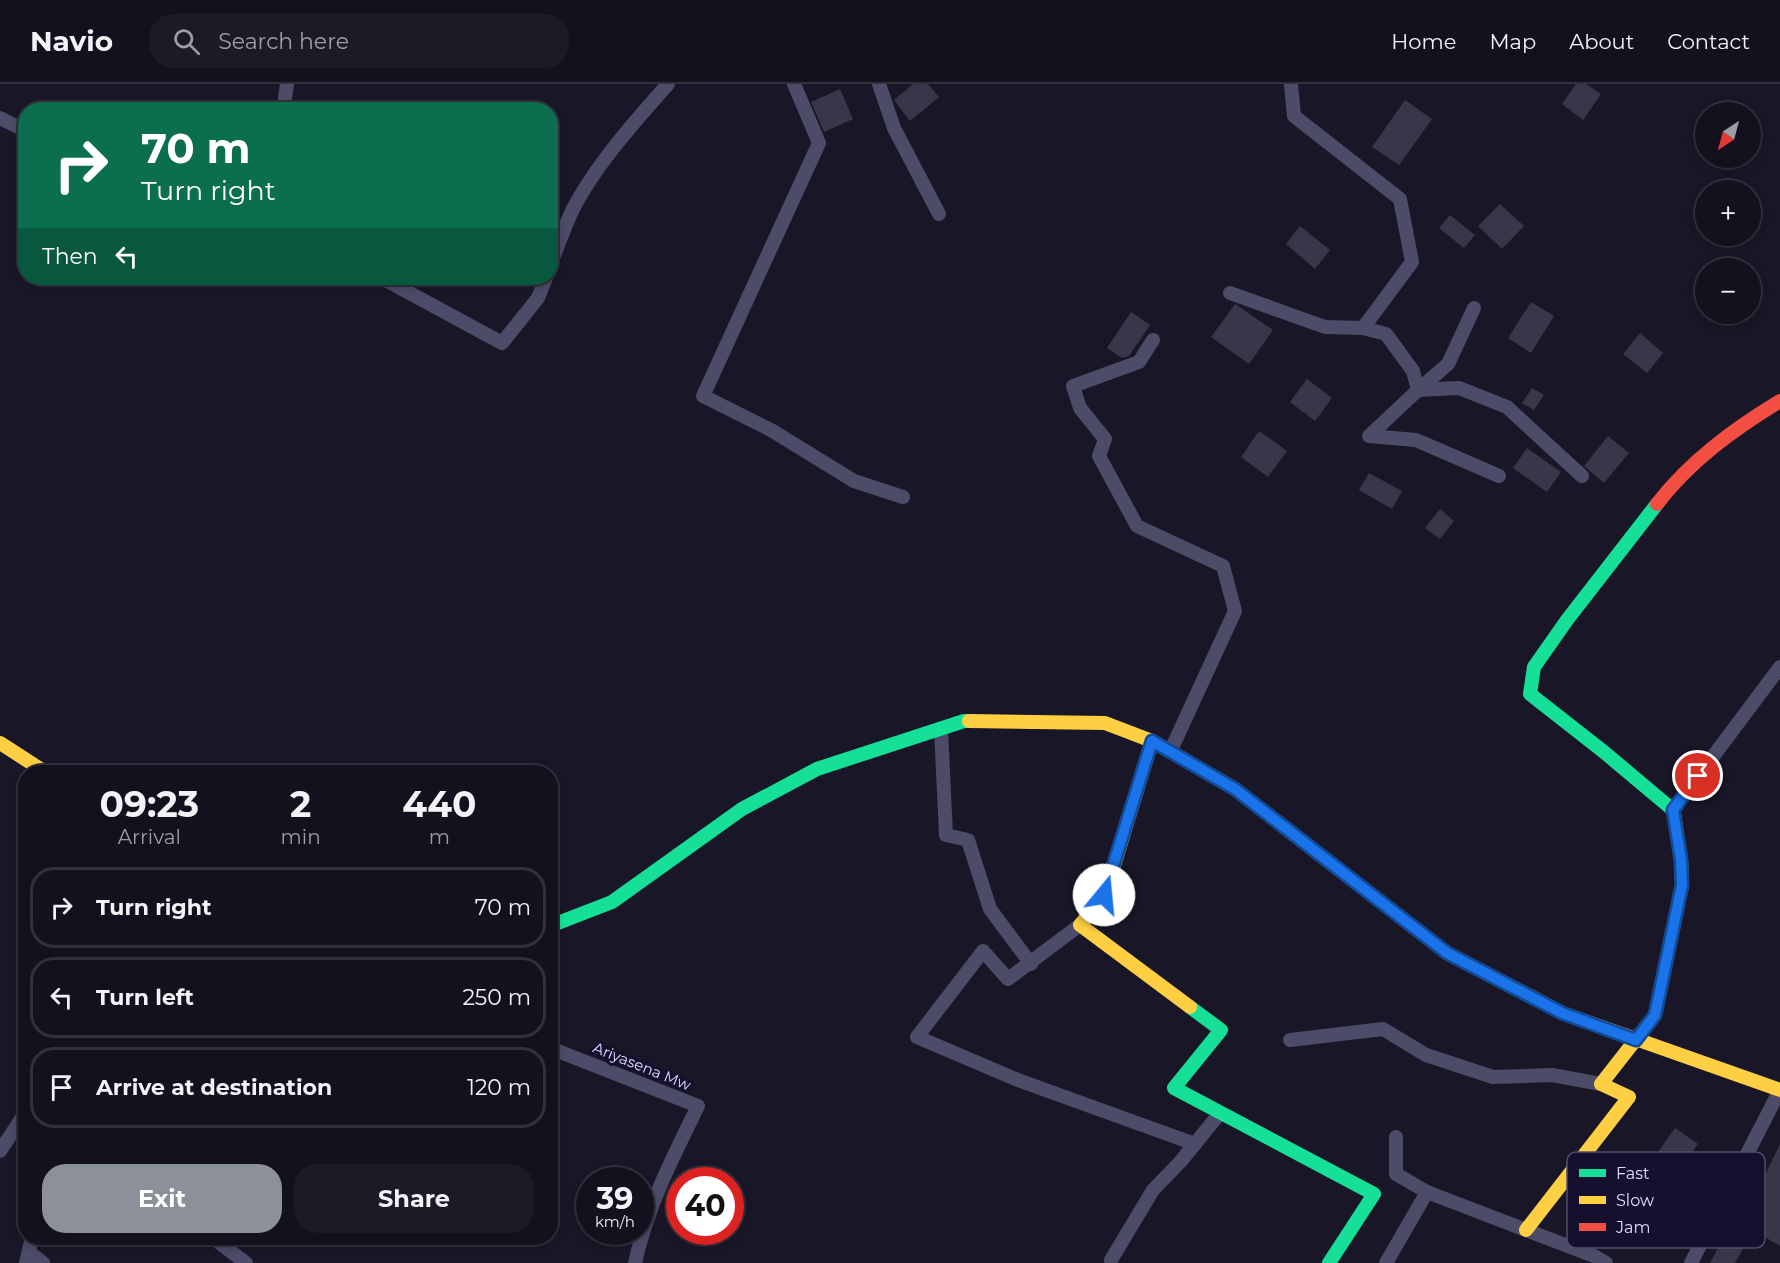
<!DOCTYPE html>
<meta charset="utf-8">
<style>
:root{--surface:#13111d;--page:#1c1a26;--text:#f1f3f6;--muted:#9d9da4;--line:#32313b;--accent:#8c9099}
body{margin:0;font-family:Montserrat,sans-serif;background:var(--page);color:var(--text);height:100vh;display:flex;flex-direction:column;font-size:22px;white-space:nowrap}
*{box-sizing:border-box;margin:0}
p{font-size:20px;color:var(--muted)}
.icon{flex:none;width:33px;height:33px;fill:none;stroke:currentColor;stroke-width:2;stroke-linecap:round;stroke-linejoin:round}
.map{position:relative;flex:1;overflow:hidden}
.drawer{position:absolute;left:18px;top:681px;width:540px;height:480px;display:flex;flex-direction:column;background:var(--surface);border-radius:24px;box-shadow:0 3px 9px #0003,0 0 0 2px var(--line)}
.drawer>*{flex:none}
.banner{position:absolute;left:18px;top:18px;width:540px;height:183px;border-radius:24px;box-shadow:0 3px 9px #0003,0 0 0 2px var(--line);background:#0b6e4f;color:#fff;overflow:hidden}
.needle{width:39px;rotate:216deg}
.controls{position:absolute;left:1695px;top:18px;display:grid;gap:12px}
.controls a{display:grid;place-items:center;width:66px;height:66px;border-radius:50%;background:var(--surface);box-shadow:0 3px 9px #0003,0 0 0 2px var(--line);font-size:30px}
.speed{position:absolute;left:576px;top:1083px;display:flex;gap:12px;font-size:30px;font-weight:700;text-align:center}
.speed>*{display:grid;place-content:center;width:78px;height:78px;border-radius:50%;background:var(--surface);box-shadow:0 3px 9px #0003,0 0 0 2px var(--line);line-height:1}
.speed small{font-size:15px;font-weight:400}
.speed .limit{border:9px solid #d22;background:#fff;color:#111}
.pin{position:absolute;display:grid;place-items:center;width:51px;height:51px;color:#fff;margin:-26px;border:3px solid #fff;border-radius:50%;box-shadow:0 2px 6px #0007}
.me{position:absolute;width:66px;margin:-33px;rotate:17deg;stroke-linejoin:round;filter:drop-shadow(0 0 4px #0008)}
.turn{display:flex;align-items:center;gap:21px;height:126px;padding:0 24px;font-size:27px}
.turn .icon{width:78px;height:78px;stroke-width:2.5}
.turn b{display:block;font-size:42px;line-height:51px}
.then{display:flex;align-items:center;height:57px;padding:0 24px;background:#0003;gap:12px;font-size:22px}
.eta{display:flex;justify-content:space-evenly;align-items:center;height:102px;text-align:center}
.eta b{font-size:36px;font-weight:700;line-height:42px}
.button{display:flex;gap:12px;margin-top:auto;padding:12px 24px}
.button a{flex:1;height:69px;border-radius:24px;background:var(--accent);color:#fff;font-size:24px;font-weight:700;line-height:69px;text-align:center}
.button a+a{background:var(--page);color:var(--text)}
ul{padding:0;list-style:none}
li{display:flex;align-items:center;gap:18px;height:81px;margin:0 12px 9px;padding:0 12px;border:3px solid var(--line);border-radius:24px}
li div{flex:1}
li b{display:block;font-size:22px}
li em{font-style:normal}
header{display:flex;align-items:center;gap:36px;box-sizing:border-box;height:84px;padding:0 30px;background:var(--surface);border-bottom:2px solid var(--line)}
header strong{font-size:28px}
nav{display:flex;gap:33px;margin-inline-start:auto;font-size:21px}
.search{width:420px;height:54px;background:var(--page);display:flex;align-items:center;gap:15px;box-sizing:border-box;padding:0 21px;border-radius:24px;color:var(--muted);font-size:22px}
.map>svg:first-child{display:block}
.building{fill:#383648}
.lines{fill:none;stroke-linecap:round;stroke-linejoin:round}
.street{stroke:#4c4b68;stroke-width:14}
.fast{stroke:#16e098;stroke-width:14}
.slow{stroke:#ffcf43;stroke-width:14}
.jam{stroke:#f24e42;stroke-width:14}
.route-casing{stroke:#114b97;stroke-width:15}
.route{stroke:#1a73e8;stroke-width:10}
.labels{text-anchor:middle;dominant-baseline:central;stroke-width:6;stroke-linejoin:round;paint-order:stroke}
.street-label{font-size:15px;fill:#e0dcff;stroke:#14102e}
.key{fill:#14102e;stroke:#514d6d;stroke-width:1.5}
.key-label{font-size:16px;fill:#e0dcff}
</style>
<header>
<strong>Navio</strong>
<div class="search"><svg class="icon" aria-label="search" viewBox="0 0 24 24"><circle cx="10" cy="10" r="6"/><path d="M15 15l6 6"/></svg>Search here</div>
<nav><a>Home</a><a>Map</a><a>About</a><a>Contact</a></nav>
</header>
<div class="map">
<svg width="1780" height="1179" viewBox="0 0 1780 1179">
<rect width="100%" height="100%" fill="#191727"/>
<g class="building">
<polygon points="913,0 928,0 939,13 910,37 894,16"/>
<polygon points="1576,0 1586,0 1601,10 1583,36 1562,20"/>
<polygon points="840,5 853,35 824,48 811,18"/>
<polygon points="1405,16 1432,35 1399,81 1372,63"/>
<polygon points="1500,120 1524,142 1502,165 1478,142"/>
<polygon points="1450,131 1475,151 1464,164 1439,144"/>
<polygon points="1300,142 1330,166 1315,185 1286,160"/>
<polygon points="1531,218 1554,232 1531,269 1508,254"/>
<polygon points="1235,220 1273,246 1249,280 1211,253"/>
<polygon points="1131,228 1150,241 1129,272 1122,274 1107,264"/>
<polygon points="1640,249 1663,269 1647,289 1623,270"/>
<polygon points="1307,295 1332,314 1315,337 1290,318"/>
<polygon points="1532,304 1544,311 1534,326 1522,319"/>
<polygon points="1259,347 1287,367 1268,393 1241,373"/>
<polygon points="1608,352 1629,369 1604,399 1584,382"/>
<polygon points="1527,364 1561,388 1547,408 1513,384"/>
<polygon points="1369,389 1402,407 1392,425 1359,406"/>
<polygon points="1440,425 1454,437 1440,455 1425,444"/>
<polygon points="1675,1044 1698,1060 1666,1105 1643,1089"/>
<polygon points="1780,1060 1780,1162 1753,1146 1735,1179 1710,1179 1727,1147 1748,1116 1752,1118"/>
</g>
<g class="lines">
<g class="street">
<polyline points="794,0 819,59 703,312 771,346 854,397 903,413"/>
<polyline points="879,0 894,44 939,130"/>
<polyline points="281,26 284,21 287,0"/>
<polyline points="0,34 26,47"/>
<path d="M 550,181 C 558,163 564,143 573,125 C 595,82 635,37 668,0"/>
<polyline points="382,194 502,259 538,214 546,194"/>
<polyline points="1230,209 1325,243 1363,244 1412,178 1400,115 1294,32 1291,0"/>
<polyline points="1363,244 1386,250 1413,287 1418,306 1369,352 1416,356 1499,392"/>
<polyline points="1153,256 1139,278 1073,302 1080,324 1105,355 1099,372 1137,442 1223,482 1235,527 1170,668"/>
<polyline points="1418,306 1459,304 1507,323 1582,392"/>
<polyline points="1418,306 1448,280 1474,224"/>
<polyline points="941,645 946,751 968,756 990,825 1031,880"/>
<polyline points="1673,726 1780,583"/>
<polyline points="1080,841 1008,895 983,867 917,953 1018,996 1195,1060"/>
<polyline points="1290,956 1383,945 1426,971 1493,993 1552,991 1601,1000"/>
<path d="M 550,964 L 698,1022 C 673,1073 647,1123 635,1179"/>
<polyline points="1396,1053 1396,1090 1427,1108"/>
<polyline points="0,1067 26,1028"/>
<polyline points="213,1154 246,1179"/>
<polyline points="29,1168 43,1179"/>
<polyline points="1111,1176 1153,1106 1181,1077 1220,1029"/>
<polyline points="26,1179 32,1154"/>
<polyline points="1386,1179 1427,1108 1594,1172 1606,1179"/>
<polyline points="1691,1179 1780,1006"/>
</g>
<g class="fast">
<polyline points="1657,420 1567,536 1534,583 1530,610 1604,668 1673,726 1674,730"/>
<polyline points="550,842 612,818 742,725 817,685 964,637 969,637"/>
<polyline points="1190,923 1221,946 1174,1004 1374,1110 1329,1179"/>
</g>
<g class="slow">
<polyline points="969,637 1105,639 1152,657 1235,705 1342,788"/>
<polyline points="1152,657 1105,811 1080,841 1190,923"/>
<polyline points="0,659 45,688"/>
<polyline points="1530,912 1562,929 1780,1006"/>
<polyline points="1526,1146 1629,1013 1601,1000 1655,931 1682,801 1681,776 1674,730"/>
</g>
<g class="jam">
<path d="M 1657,420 C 1690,377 1734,345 1780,317"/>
<polyline points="1342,788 1447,869 1530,912"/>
</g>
</g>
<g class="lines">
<g class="route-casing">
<polyline id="route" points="1104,811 1152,657 1235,705 1447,869 1562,929 1636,956 1655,931 1682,801 1681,776 1673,726 1698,692"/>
</g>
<use href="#route" class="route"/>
</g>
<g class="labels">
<g class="street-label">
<text transform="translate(642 982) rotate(22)">Ariyasena Mw</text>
</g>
</g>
<rect x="1567" y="1068" width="198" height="96" rx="9" class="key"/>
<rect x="1579" y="1085" width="27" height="8" fill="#16e098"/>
<rect x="1579" y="1112" width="27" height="8" fill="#ffcf43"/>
<rect x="1579" y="1139" width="27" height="8" fill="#f24e42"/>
<g class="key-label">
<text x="1616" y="1095">Fast</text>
<text x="1616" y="1122">Slow</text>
<text x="1616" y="1149">Jam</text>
</g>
</svg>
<div class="controls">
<a><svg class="needle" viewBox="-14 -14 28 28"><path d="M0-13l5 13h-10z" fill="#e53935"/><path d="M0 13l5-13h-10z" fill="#9d9da4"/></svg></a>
<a>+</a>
<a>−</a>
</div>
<div class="speed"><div>39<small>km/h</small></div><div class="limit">40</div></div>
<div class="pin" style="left:1698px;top:692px;background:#d93025"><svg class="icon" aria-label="arrive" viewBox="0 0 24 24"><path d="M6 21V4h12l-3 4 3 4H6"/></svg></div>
<svg class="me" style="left:1104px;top:811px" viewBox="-20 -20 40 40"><circle r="19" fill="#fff"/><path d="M0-13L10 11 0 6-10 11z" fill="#1a73e8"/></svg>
<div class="banner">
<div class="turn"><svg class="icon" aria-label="right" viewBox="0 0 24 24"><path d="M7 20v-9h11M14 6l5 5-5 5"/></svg><div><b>70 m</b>Turn right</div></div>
<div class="then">Then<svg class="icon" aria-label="left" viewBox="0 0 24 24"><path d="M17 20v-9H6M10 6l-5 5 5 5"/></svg></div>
</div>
<section class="drawer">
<div class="eta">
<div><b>09:23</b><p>Arrival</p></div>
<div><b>2</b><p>min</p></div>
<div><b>440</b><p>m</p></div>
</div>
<ul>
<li><svg class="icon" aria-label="right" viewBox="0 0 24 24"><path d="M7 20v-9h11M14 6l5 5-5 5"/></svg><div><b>Turn right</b></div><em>70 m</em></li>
<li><svg class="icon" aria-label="left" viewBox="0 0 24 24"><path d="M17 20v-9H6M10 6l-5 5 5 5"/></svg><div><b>Turn left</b></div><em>250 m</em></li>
<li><svg class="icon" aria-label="arrive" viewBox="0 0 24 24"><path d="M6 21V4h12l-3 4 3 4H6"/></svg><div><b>Arrive at destination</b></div><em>120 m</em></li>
</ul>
<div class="button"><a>Exit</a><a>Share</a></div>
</section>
</div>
